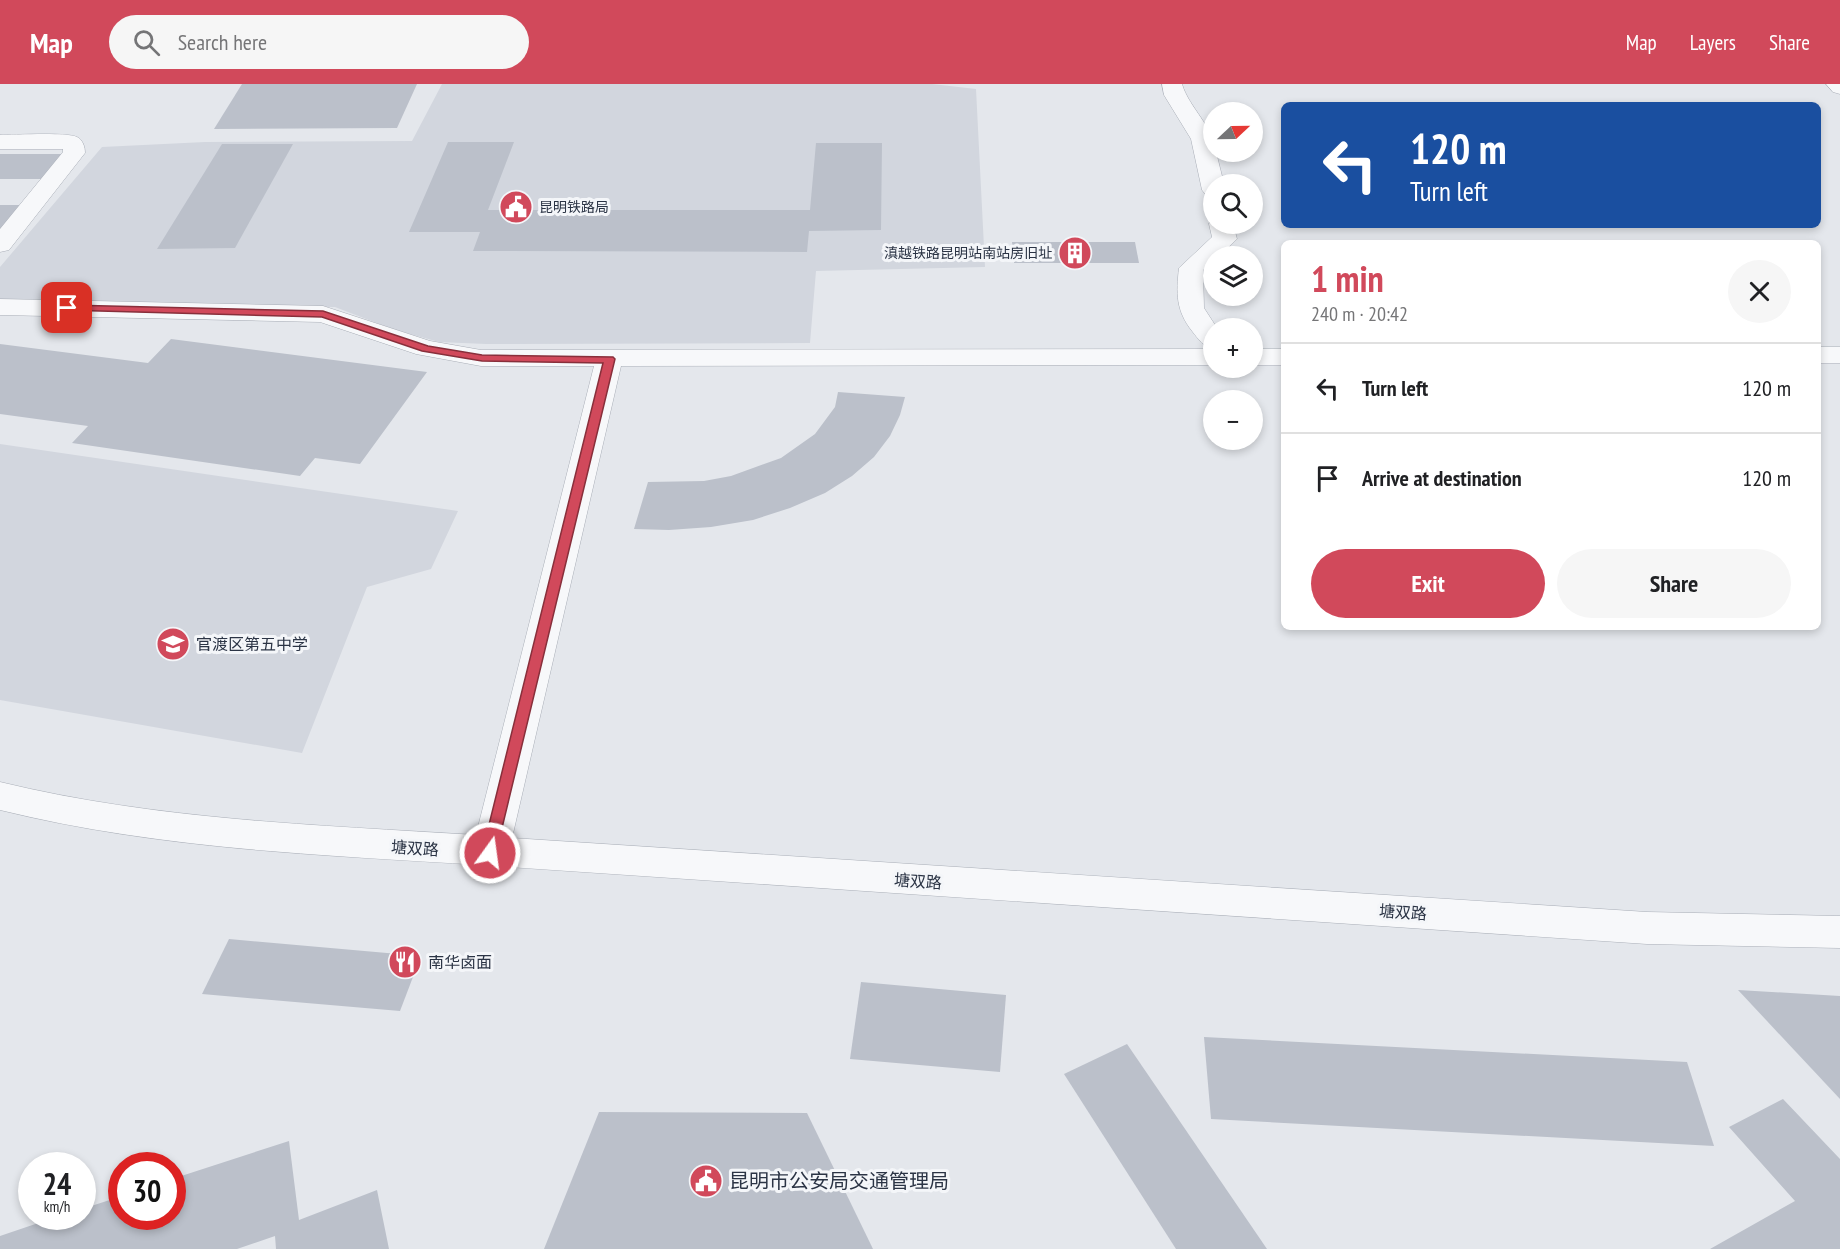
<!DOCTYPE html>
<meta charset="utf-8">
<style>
:root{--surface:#fff;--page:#f6f6f6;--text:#202124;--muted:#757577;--line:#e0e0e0;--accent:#d1495b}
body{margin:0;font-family:"PT Sans Narrow","Noto Sans SC",sans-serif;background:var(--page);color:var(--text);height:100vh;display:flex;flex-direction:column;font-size:22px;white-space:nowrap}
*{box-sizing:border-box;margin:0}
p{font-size:20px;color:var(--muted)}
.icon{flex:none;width:33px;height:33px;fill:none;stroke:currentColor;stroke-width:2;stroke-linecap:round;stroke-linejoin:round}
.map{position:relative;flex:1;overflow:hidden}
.side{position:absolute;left:1281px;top:156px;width:540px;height:390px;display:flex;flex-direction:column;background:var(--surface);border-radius:9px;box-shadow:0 3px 9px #0003}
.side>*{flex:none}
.top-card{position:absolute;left:1281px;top:18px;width:540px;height:126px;border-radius:9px;box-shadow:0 3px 9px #0003;background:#1a4fa0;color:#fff;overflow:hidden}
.needle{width:39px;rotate:68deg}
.fabs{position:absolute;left:1203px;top:18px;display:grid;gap:12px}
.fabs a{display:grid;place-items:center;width:60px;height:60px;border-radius:50%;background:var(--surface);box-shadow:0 3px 9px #0003;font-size:30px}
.speed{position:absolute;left:18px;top:1068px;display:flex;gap:12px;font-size:30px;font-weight:700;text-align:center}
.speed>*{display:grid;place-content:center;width:78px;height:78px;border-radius:50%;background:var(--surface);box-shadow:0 3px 9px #0003;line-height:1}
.speed small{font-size:15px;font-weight:400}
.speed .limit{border:9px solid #d22;background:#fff;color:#111}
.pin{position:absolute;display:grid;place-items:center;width:51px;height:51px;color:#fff;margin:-26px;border-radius:12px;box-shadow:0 3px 9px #0006}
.me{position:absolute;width:66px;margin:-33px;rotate:14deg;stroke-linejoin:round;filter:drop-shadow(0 0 4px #0008)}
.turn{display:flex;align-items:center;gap:21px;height:126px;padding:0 30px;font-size:27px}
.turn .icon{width:78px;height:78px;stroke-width:2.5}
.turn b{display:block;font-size:42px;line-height:51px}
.round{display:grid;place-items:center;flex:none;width:63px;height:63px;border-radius:32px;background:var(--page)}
.overview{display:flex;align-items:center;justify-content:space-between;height:102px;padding:0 30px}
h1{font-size:36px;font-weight:800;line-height:45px;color:var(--accent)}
.cta{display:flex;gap:12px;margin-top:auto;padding:12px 30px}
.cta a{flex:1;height:69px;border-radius:36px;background:var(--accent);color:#fff;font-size:24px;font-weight:800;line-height:69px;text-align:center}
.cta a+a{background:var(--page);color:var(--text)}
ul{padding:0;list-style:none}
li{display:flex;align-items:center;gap:18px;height:90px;padding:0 30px;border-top:2px solid var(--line)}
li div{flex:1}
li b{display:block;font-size:22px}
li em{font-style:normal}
header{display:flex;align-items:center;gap:36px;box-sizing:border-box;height:84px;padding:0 30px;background:var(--accent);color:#fff}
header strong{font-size:28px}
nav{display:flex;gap:33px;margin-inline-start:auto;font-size:21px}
.search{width:420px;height:54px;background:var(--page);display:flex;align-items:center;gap:15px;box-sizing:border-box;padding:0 21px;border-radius:33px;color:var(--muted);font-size:22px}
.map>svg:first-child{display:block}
.built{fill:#d2d6de}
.building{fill:#bbc0ca}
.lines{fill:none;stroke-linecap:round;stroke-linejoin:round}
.minor-casing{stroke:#a9aeb7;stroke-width:1}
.minor{fill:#f7f8fa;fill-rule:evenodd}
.route{fill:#d1495b;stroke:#882f3b;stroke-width:1.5}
.labels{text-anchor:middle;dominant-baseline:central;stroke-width:6;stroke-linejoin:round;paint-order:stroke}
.far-poi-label{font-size:14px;fill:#2b3445;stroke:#f4f6f9;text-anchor:start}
.poi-label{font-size:16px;fill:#2b3445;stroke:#f4f6f9;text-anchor:start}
.street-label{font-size:16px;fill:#2b3445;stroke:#f4f6f9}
.near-poi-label{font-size:20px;fill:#2b3445;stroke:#f4f6f9;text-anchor:start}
</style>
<header>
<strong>Map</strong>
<div class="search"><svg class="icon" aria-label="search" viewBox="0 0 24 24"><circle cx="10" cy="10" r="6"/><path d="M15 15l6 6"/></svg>Search here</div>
<nav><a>Map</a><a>Layers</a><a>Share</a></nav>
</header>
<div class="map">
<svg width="1840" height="1165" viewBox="0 0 1840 1165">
<rect width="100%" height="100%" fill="#e4e7ec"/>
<g class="built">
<polygon points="442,0 932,0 976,5 985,183 816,187 810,259 486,260 439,258 392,245 335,223 0,219 0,183 102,63 205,58 412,57"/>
<polygon points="0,360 458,427 431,485 367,503 302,669 0,616"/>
</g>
<g class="building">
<polygon points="242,0 417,0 397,44 214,45"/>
<polygon points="448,58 514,58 488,126 810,126 816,59 882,59 881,146 809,147 807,168 473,167 480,148 409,148"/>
<polygon points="222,60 293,60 235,164 157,165"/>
<polygon points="0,70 62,70 43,95 0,95"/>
<polygon points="0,121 22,121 0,150"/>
<polygon points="1012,158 1135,158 1139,179 1014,179"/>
<polygon points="171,255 427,288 360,380 315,374 300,392 72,359 88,342 0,330 0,260 148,279"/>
<polygon points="838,308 905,313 900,331 890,352 874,373 852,392 825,409 790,424 753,436 711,443 669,446 634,445 648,398 704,397 731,392 781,374 815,350 835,323"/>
<polygon points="229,855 421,872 400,927 202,910"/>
<polygon points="861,898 1006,911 1000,988 850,975"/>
<polygon points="1738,906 1840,912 1840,1015"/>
<polygon points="1204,953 1687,978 1714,1062 1211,1035"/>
<polygon points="1127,960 1267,1165 1176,1165 1064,990"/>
<polygon points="1783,1015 1840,1075 1840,1165 1710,1165 1795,1117 1729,1043"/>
<polygon points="599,1028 807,1029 873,1165 544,1165"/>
<polygon points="289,1057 299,1136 377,1106 389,1165 276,1165 275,1152 237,1165 0,1165 0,1152 59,1132 82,1132 82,1125 122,1112 122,1132 172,1132 172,1095"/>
</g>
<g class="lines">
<g class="minor-casing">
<g id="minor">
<path d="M 1162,0 L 1182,0 C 1189,24 1214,42 1214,68 L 1216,68 L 1224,100 L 1214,100 L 1214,113 L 1206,111 L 1202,106 L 1191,55 L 1164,11 Z"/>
<polygon points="1826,0 1840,0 1840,10 1833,8"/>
<path d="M 0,51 C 15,51 66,48 77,53 C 83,56 85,63 85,69 L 9,166 L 0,168 L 0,145 L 63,68 L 63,65 L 0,65 Z"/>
<path d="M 1213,135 L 1214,140 L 1233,140 L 1237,155 L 1219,172 L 1214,172 L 1214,177 L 1203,186 L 1204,224 L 1217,244 L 1214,244 L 1214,265 C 1203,262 1199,256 1192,247 C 1176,227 1176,209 1179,184 L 1212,153 L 1209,140 Z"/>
<path d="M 0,215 L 323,222 L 430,257 L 481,266 L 1214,265 L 1214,281 L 621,282 L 512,754 L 1647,828 L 1840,832 L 1840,864 L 1647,860 L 495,782 L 490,784 L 483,781 C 321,771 158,765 0,726 L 0,698 C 156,736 317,741 476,751 L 594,282 L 481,282 L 416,270 L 320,238 L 0,231 Z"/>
<rect x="1818" y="263" width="22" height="16"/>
<rect x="1252" y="265" width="32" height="16"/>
</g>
</g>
<use href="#minor" class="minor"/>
</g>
<polygon class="route" points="67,221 323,227 428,262 482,271 613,273 615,275 495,773 484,773 482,769 603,279 482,277 422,267 322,233 63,226 62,224"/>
<defs>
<g id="civic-disc" transform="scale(1.725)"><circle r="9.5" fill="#d1495b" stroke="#f4f6f9"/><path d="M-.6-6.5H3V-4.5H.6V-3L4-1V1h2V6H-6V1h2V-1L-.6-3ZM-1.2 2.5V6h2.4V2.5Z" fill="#fff"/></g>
<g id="building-disc" transform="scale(1.725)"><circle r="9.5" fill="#d1495b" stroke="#f4f6f9"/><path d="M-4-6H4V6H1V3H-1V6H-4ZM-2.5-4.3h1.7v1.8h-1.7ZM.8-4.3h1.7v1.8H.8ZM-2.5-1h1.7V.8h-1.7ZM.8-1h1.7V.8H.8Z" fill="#fff"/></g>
<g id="school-disc" transform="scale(1.725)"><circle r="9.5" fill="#d1495b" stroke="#f4f6f9"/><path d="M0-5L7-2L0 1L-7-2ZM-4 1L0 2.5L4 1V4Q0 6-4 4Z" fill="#fff"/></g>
<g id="restaurant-disc" transform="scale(1.725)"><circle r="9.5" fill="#d1495b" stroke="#f4f6f9"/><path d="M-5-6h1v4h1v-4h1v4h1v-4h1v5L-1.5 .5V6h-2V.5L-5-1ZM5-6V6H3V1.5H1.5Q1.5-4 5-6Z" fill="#fff"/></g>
</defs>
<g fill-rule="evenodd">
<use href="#civic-disc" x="516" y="123"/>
<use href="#building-disc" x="1075" y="169"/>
<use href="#school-disc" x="173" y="560"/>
<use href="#restaurant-disc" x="405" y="878"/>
<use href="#civic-disc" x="706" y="1097"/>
</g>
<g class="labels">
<g class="far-poi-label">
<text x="539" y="123">昆明铁路局</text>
<text x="1052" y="169" text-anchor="end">滇越铁路昆明站南站房旧址</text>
</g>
<g class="poi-label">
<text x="196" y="560">官渡区第五中学</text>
<text x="428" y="878">南华卤面</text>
</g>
<g class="street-label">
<text transform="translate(415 764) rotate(4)">塘双路</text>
<text transform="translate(918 797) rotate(4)">塘双路</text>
<text transform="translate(1403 828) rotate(4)">塘双路</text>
</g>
<g class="near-poi-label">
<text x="729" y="1097">昆明市公安局交通管理局</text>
</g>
</g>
</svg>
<div class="fabs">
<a><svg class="needle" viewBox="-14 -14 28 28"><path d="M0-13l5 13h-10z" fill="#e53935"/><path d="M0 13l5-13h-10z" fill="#757577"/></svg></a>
<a><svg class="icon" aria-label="search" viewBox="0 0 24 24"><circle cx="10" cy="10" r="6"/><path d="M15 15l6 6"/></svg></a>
<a><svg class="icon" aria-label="layers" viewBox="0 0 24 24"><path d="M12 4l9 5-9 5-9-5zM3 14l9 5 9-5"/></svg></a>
<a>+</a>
<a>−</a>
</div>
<div class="speed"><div>24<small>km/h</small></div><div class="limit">30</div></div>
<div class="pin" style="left:67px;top:224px;background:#d93025"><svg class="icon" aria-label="arrive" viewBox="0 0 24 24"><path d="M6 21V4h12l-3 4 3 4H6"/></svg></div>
<svg class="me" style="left:490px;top:769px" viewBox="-20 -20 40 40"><circle r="17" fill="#d1495b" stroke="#fff" stroke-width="3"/><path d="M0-11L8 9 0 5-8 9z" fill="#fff"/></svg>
<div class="top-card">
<div class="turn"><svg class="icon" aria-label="left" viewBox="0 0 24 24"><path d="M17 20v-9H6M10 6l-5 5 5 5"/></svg><div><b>120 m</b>Turn left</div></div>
</div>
<section class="side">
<div class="overview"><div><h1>1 min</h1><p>240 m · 20:42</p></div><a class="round"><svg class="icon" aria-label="close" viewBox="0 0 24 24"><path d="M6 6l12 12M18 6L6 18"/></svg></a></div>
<ul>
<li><svg class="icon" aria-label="left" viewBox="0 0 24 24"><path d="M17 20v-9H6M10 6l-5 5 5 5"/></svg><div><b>Turn left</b></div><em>120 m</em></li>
<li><svg class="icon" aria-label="arrive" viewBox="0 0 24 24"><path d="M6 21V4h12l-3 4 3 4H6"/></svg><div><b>Arrive at destination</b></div><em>120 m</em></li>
</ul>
<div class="cta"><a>Exit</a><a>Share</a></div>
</section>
</div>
